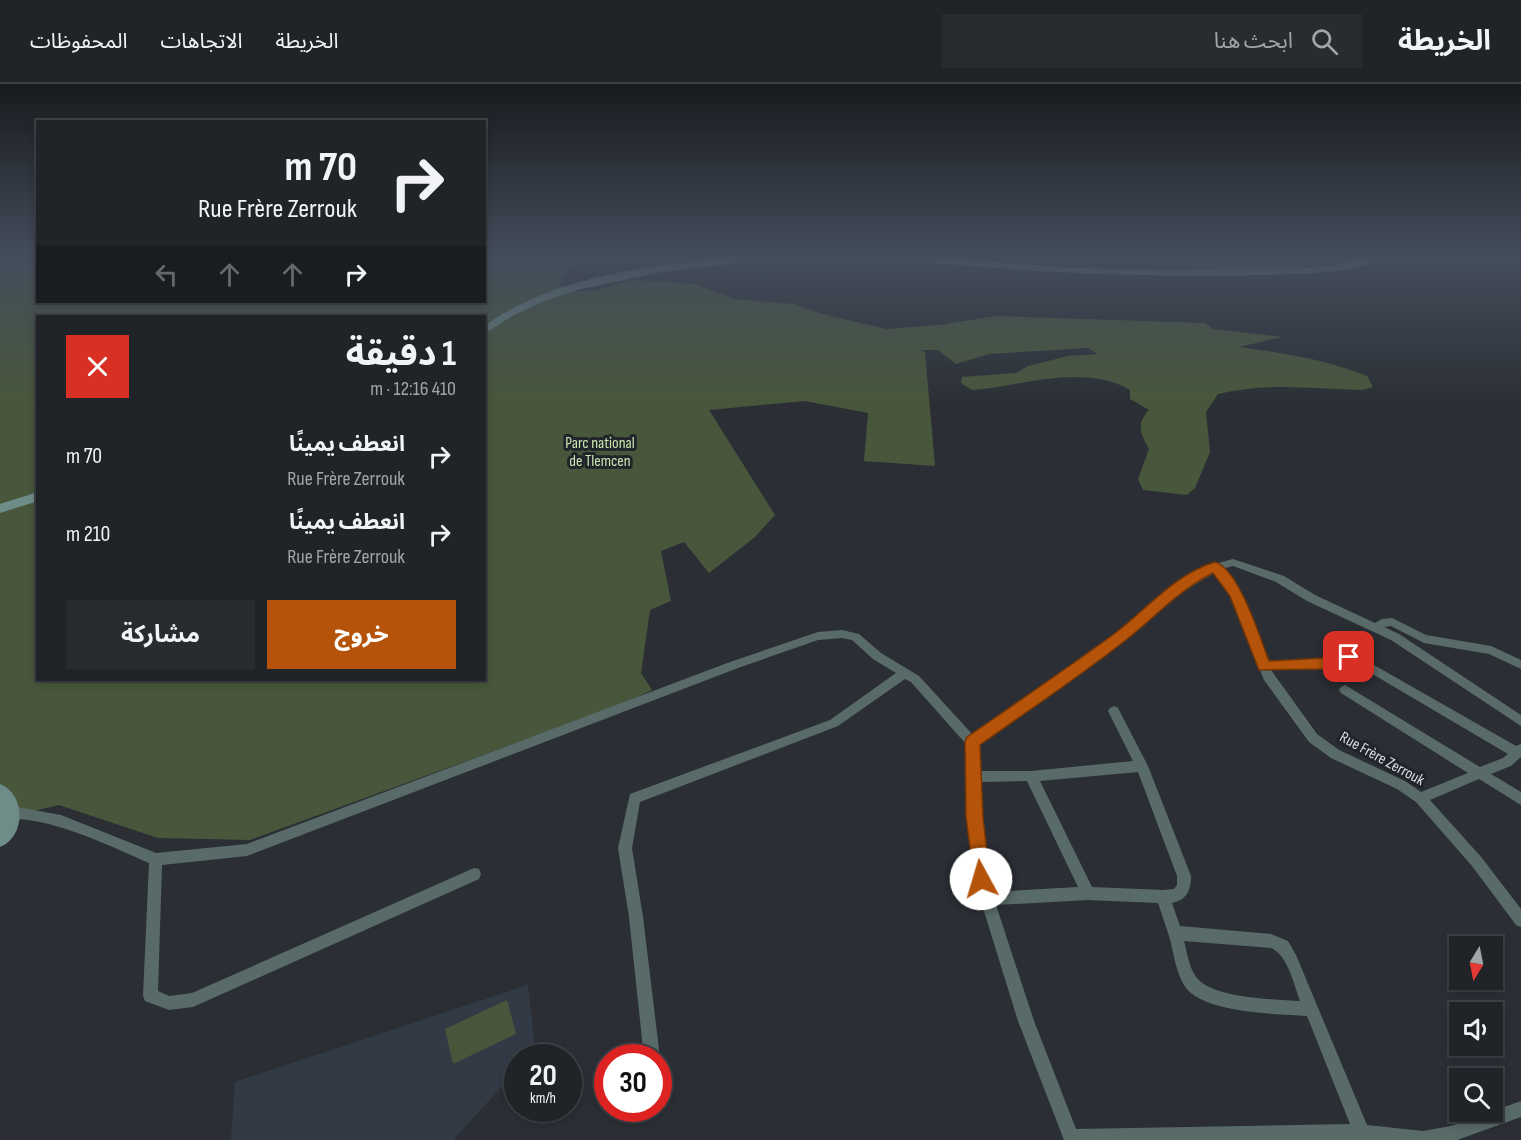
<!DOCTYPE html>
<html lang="ar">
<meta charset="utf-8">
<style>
:root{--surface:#202328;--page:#282b30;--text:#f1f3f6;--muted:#a2a4a8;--line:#3d4045;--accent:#b45309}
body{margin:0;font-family:"Sofia Sans Condensed","Noto Sans Arabic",sans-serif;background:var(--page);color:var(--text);direction:rtl;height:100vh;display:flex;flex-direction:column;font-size:22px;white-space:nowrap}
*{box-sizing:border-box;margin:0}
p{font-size:20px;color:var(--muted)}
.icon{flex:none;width:33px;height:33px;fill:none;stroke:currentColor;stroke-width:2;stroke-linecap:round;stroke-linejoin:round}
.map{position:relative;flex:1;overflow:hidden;direction:ltr}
.panel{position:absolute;left:36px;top:231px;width:450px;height:366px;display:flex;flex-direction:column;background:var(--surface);border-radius:0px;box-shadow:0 3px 9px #0003,0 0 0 2px var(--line);direction:rtl}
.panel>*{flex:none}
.hud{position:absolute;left:36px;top:36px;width:450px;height:183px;border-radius:0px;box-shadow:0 3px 9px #0003,0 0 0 2px var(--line);direction:rtl;background:#202328;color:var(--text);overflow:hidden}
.needle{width:39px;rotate:190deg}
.tools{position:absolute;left:1449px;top:852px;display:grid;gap:12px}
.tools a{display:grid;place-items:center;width:54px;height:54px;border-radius:0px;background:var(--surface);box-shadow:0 3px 9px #0003,0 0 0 2px var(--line);font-size:30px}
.speed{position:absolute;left:504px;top:960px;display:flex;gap:12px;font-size:30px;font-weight:700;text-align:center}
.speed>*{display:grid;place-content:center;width:78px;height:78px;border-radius:50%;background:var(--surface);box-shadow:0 3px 9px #0003,0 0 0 2px var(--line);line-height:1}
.speed small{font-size:15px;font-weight:400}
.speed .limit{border:9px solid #d22;background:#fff;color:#111}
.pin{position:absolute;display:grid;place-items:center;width:51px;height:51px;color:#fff;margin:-26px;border-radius:12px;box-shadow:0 3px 9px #0006}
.me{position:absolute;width:66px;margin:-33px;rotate:354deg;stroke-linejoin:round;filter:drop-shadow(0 0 4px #0008)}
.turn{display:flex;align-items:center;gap:21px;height:126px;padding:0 30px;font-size:27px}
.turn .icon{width:78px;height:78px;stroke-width:2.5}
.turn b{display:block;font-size:42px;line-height:51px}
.lanes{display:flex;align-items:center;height:57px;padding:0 30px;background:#0003;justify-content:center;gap:30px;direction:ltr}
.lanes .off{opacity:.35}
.round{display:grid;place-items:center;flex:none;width:63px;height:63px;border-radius:0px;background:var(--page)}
.head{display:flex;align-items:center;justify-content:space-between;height:102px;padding:0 30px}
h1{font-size:36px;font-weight:700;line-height:45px}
.primary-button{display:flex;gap:12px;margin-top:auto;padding:12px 30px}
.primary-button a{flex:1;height:69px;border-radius:0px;background:var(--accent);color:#fff;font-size:24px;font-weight:700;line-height:69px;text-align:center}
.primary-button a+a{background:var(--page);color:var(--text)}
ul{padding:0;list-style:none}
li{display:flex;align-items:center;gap:18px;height:78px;padding:0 30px}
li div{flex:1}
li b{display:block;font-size:22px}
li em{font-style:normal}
header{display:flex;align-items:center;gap:36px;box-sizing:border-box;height:84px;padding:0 30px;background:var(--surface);border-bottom:2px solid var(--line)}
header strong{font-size:28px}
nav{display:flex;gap:33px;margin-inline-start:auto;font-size:21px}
.search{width:420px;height:54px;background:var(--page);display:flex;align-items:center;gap:15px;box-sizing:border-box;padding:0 21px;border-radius:0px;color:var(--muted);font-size:22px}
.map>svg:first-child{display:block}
.built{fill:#323b45}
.green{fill:#48573b;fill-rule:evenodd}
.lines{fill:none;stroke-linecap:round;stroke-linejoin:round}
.minor{fill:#586b68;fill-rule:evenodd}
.secondary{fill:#6e8c88;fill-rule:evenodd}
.route{fill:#b45309;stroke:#753606;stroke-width:1.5}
.labels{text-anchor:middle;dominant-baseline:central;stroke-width:6;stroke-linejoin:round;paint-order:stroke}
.park-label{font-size:16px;fill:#c8e6ae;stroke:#21252b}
.street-label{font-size:16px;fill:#d9dce0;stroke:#21252b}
</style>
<header>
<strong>الخريطة</strong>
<div class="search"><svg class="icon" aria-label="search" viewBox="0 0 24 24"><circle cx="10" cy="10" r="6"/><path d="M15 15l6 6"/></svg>ابحث هنا</div>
<nav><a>الخريطة</a><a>الاتجاهات</a><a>المحفوظات</a></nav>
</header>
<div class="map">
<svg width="1521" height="1056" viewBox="0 0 1521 1056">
<rect width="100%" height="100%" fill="#2b2f35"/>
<polygon class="built" points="528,901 535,966 529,973 518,974 517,986 453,1056 231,1056 235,998"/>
<g class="green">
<path d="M 0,172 L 37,172 L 38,218 L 484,218 L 485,172 L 596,172 C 580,179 565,183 559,200 L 574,208 L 598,206 L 632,196 L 694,200 L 735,215 L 795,220 L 819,229 L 886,245 L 939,241 L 995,232 L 1205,239 L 1213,245 L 1282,253 L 1239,263 C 1283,269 1325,275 1367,292 L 1373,303 L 1362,306 C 1313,305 1266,298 1218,310 L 1206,328 L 1210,368 L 1195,404 L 1187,411 L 1143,406 L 1138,395 L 1149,365 C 1140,349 1136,340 1149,326 L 1130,315 L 1130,306 C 1084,279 1022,302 972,306 L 961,299 L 962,293 L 1016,289 L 1028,282 L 1068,272 L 1098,270 L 1088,264 L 989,270 L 956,280 L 938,266 L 921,266 L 925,268 L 935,382 L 864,377 L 868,329 L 805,317 L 709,326 L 775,431 L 755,453 L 709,489 L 684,458 L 661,467 L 671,517 L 650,526 L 641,589 L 652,606 L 625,619 L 250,756 L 158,754 L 59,721 L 0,735 ZM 38,232 L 484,232 L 484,596 L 38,596 Z"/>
<path d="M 1208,172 L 1373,172 C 1346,181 1193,197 1177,176 Z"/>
<polygon points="507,916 516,950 453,980 445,945"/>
</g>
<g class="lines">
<g class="minor">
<polygon points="699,172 705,172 706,180 702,180"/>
<polygon points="1104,172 1111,172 1111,173 1108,175"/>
<polygon points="1190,172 1257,172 1257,173 1254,175 1193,174"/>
<path d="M 1233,475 L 1284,492 L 1315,511 L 1375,539 L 1382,535 L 1392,534 L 1426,551 L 1491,562 L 1521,576 L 1521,585 L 1489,570 L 1424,559 L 1391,542 L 1384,543 L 1399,550 L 1521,631 L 1521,642 L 1391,556 L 1307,517 L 1276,498 L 1233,482 L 1222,485 L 1241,512 L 1267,577 L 1325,575 L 1349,568 L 1353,569 L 1516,662 L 1521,660 L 1521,673 L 1511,682 L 1491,690 L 1521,708 L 1521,721 L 1479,695 L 1430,716 L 1482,774 L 1521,825 L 1521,843 L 1516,841 L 1472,782 L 1416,718 L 1397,705 L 1331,674 L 1309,658 L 1264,596 L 1231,513 L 1214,489 L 1173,514 L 1125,555 L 978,660 L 979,687 L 1031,687 L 1133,677 L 1108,627 L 1110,624 L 1114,622 L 1118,624 L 1148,682 L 1191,792 C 1191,806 1187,816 1172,819 L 1180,842 L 1271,850 L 1288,857 L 1296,871 L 1367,1041 L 1423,1047 L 1451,1042 L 1521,1017 L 1521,1033 L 1457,1056 L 1064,1056 L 1018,937 L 974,795 L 969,733 L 966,660 L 911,598 L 905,595 L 838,642 L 640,718 L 632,764 L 643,833 L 660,974 L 658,977 L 658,974 L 644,974 L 629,833 L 618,764 L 630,710 L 830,636 L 896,589 L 873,575 L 852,556 L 842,554 L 818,556 L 738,584 L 247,772 L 162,781 L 158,907 L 169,912 L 192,909 L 474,784 L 479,785 L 481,790 L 479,795 L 193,923 L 169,926 L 145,917 L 143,912 L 149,779 C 112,763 39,727 0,737 L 0,725 L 12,722 L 61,731 L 156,769 L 247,760 L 730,578 L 818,548 L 842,546 L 859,550 L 881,569 L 919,592 L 973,651 L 1117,549 L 1165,508 L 1211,481 ZM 1348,576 L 1352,578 L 1508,670 L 1503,674 L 1480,683 L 1345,601 L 1341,603 L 1339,606 L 1341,609 L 1468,689 L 1421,708 L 1405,697 L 1339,666 L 1317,650 L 1271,586 L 1325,583 ZM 1138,688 L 1177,792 L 1177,801 L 1174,805 L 1163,806 L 1092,803 L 1040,697 ZM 1027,697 L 1078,803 L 992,808 L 988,795 L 980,698 ZM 1088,816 L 1158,819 C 1162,831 1166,843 1170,855 C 1174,871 1176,890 1186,904 C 1205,929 1277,930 1307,932 L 1350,1040 L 1076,1045 L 1034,937 L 996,821 ZM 1184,857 L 1271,864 C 1288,871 1294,901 1300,917 C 1274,915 1213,915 1196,893 C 1189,883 1187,868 1184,857 Z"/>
</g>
<g class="secondary">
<path d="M 739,172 L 775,172 L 771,175 L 662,188 L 581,205 L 544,217 L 512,232 L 484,250 L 484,242 C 556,190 654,182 739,172 Z"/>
<path d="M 884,172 L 917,172 L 1072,184 L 1164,186 L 1304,184 L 1336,181 L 1372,172 L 1386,172 C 1362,190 1293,190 1261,191 C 1136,194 1012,187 888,175 Z"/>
<polygon points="38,408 38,417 0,429 0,420"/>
<path d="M 0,700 C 26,710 26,753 0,763 Z"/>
</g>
</g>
<linearGradient id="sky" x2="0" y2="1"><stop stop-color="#181a1d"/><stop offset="0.54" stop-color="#444d5c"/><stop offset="1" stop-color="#444d5c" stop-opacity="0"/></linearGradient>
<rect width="1521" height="320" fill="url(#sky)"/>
<path class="route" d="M 1215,478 C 1239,485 1260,554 1269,577 L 1325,574 L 1349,567 L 1354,569 L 1354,576 L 1325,585 L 1259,586 L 1230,512 L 1213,489 C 1179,506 1155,533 1126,556 C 1079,593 1029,626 980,661 L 983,733 L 990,795 L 987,801 L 981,804 L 975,801 L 966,733 L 965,658 L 967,653 C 1016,619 1066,585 1114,550 C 1147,525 1175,490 1215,478 Z"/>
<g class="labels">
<g class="park-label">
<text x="600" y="359">Parc national<tspan x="600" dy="18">de Tlemcen</tspan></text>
</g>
<g class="street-label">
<text transform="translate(1382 675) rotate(29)">Rue Frère Zerrouk</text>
</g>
</g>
</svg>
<div class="tools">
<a><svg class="needle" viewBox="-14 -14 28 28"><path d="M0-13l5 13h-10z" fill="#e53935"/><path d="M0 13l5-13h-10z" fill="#a2a4a8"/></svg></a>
<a><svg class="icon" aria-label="sound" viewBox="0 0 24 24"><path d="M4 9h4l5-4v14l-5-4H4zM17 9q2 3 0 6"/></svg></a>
<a><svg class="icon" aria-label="search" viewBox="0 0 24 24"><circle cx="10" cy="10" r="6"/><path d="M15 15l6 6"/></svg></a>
</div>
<div class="speed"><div>20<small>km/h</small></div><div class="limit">30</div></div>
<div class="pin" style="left:1349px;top:573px;background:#d93025"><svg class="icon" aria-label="arrive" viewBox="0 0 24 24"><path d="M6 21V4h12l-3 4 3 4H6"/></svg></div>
<svg class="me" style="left:981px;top:795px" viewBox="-20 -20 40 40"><circle r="19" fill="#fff"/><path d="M0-13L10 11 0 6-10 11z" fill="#b45309"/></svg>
<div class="hud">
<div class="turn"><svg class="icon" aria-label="right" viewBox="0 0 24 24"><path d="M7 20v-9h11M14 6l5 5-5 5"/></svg><div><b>70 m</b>Rue Frère Zerrouk</div></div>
<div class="lanes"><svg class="icon off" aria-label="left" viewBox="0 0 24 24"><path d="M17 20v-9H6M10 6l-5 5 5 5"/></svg><svg class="icon off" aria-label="ahead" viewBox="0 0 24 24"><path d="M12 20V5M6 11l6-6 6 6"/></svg><svg class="icon off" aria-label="ahead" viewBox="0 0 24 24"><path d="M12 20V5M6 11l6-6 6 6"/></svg><svg class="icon" aria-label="right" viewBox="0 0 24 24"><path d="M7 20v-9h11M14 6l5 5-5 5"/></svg></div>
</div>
<section class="panel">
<div class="head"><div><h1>1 دقيقة</h1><p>410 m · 12:16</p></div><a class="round" style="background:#d93025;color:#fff"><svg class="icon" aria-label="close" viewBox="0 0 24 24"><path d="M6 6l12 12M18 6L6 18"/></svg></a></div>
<ul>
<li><svg class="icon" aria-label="right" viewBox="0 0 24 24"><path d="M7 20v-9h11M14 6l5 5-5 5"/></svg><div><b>انعطف يمينًا</b><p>Rue Frère Zerrouk</p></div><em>70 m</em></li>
<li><svg class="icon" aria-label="right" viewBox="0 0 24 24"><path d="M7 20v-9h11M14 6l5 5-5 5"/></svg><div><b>انعطف يمينًا</b><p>Rue Frère Zerrouk</p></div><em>210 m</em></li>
</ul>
<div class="primary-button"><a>خروج</a><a>مشاركة</a></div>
</section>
</div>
